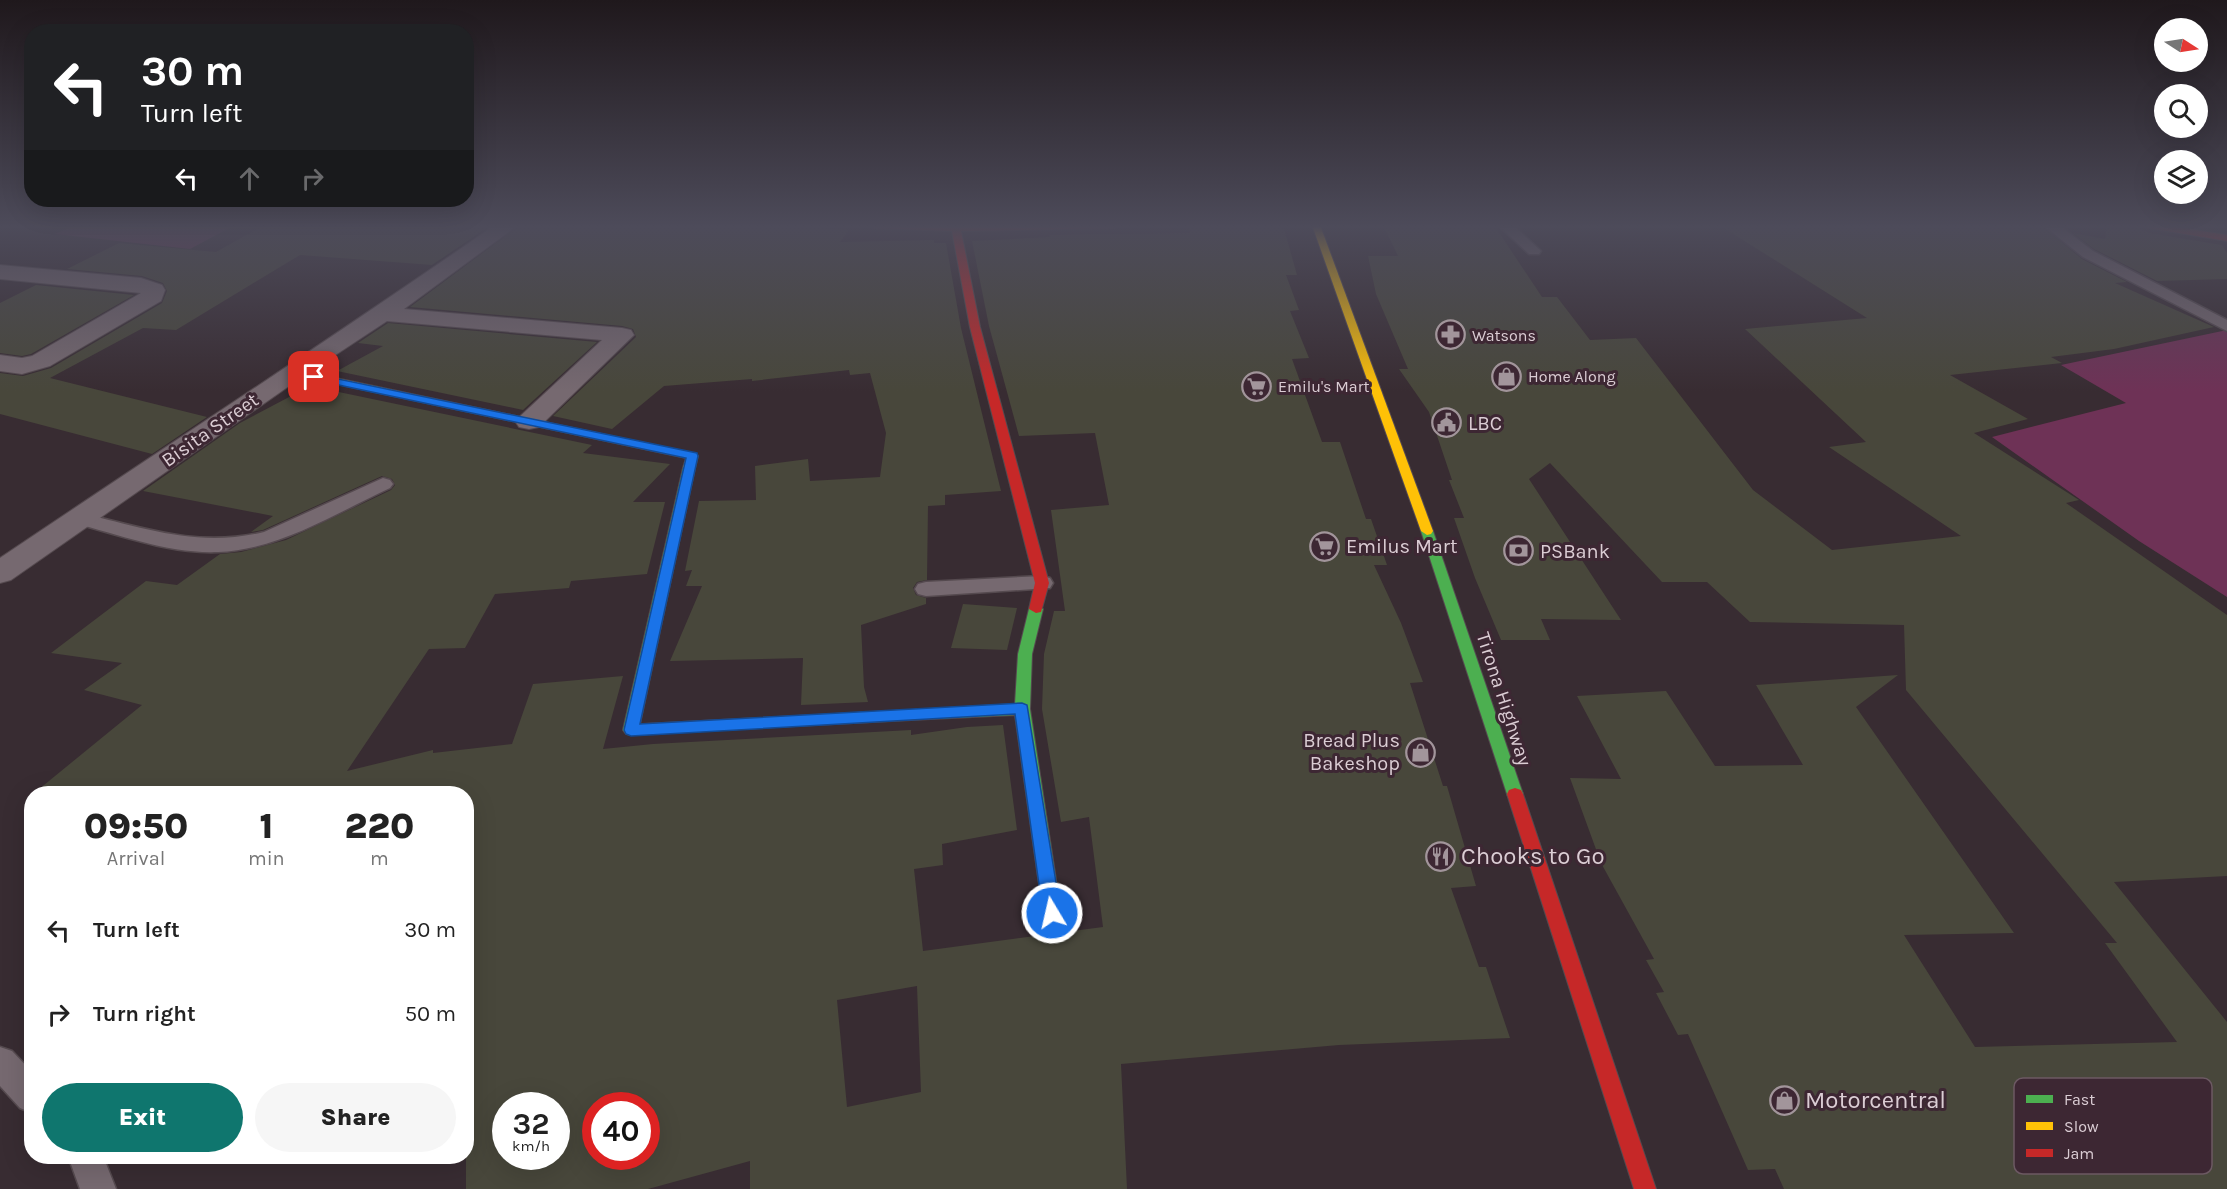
<!DOCTYPE html>
<html lang="en">
<head>
<meta charset="utf-8">
<style>
	:root { --surface:#fff; --page:#f6f6f6; --text:#222; --muted:#767676; --accent:#0f766e }
	body { margin:0; font-family:Karla,sans-serif; background:var(--page); color:var(--text); height:100vh; display:flex; flex-direction:column; font-size:22px; white-space:nowrap }
	* { box-sizing:border-box; margin:0 }
	p { font-size:20px; color:var(--muted) }
	.icon { flex:none; width:33px; height:33px; fill:none; stroke:currentColor; stroke-width:2; stroke-linecap:round; stroke-linejoin:round }
	.map { position:relative; flex:1; overflow:hidden }
	.panel { position:absolute; left:24px; top:786px; width:450px; height:378px; display:flex; flex-direction:column; background:var(--surface); border-radius:24px; box-shadow:0 6px 24px #0002 }
	.panel>* { flex:none }
	.banner { position:absolute; left:24px; top:24px; width:450px; height:183px; border-radius:24px; box-shadow:0 6px 24px #0002; background:#202124; color:#fff; overflow:hidden }
	.needle { width:39px; rotate:102deg }
	.buttons { position:absolute; left:2154px; top:18px; display:grid; gap:12px }
	.buttons a { display:grid; place-items:center; width:54px; height:54px; border-radius:50%; background:var(--surface); box-shadow:0 6px 24px #0002; font-size:30px }
	.speed { position:absolute; left:492px; top:1092px; display:flex; gap:12px; font-size:30px; font-weight:700; text-align:center }
	.speed>* { display:grid; place-content:center; width:78px; height:78px; border-radius:50%; background:var(--surface); box-shadow:0 6px 24px #0002; line-height:1 }
	.speed small { font-size:15px; font-weight:400 }
	.speed .limit { border:9px solid #d22; background:#fff; color:#111 }
	.pin { position:absolute; display:grid; place-items:center; width:51px; height:51px; color:#fff; margin:-26px; border-radius:12px; box-shadow:0 3px 9px #0006 }
	.me { position:absolute; width:66px; margin:-33px; rotate:351deg; stroke-linejoin:round; filter:drop-shadow(0 0 4px #0008) }
	.turn { display:flex; align-items:center; gap:21px; height:126px; padding:0 18px; font-size:27px }
	.turn .icon { width:78px; height:78px; stroke-width:2.5 }
	.turn b { display:block; font-size:42px; line-height:51px }
	.lanes { display:flex; align-items:center; height:57px; padding:0 18px; background:#0003; justify-content:center; gap:30px; direction:ltr }
	.lanes .off { opacity:.35 }
	.eta { display:flex; justify-content:space-evenly; align-items:center; height:102px; text-align:center }
	.eta b { font-size:36px; font-weight:800; line-height:42px }
	.action { display:flex; gap:12px; margin-top:auto; padding:12px 18px }
	.action a { flex:1; height:69px; border-radius:36px; background:var(--accent); color:#fff; font-size:24px; font-weight:800; line-height:69px; text-align:center }
	.action a+a { background:var(--page); color:var(--text) }
	ul { padding:0; list-style:none }
	li { display:flex; align-items:center; gap:18px; height:84px; padding:0 18px }
	li div { flex:1 }
	li b { display:block; font-size:22px }
	li em { font-style:normal }
	.map>svg:first-child { display:block }
</style>
</head>
<body>
<div class="map">
<svg width="2227" height="1189" viewBox="0 0 2227 1189">
	<rect width="100%" height="100%" fill="#382c32"/>
	<g fill="#6e3256">
		<polygon points="76,225 235,225 190,249 55,234"/>
		<polygon points="2227,330 2227,597 2139,541 1992,437 2126,403 2061,365"/>
	</g>
	<g fill="#48473b" fill-rule="evenodd">
		<polygon points="264,225 491,225 432,265 300,255 176,330 143,328 50,378 207,417 152,454 0,414 0,373 23,376 51,368 162,303 167,291 163,283 142,276 67,269 119,243 216,252"/>
		<polygon points="520,225 769,225 849,230 840,242 934,240 934,243 946,243 961,328 1001,491 945,495 945,505 928,506 927,580 917,582 913,588 916,595 926,598 926,604 861,625 864,687 868,702 801,705 803,658 670,661 702,586 686,586 692,570 685,571 699,501 756,500 755,466 808,459 810,481 880,477 886,433 870,373 850,375 849,370 752,381 752,379 664,386 612,429 553,416 636,337 633,329 622,326 410,307"/>
		<path d="M1188,225H1283L1297,275H1286L1299,310L1290,311L1309,358L1292,359L1322,442H1340L1366,519H1371L1387,565H1374L1401,623L1423,682L1410,683L1443,786H1447L1476,886L1451,888L1479,967H1486L1510,1038L1339,1045L1121,1064L1127,1189H750V1161L648,1189H466V794H33L142,705L84,690L122,663L51,653L146,581L177,585L220,554L241,552L286,540L391,490L395,485L392,479L382,476L263,530L251,532L273,516L143,491L240,423L310,386L592,445L583,453L670,464L633,502H665L647,574L571,581L569,588L495,594L465,648L429,649L347,771L433,750V753L512,744L533,684L623,676L603,749L653,744L911,730V735L967,727L1003,725L1017,830L942,844L943,865L914,869L923,951L1103,927L1089,817L1061,822L1042,709L1044,654L1054,611H1065L1051,510L1109,505L1095,433L1019,436L989,326L972,241L1050,237L1049,235L1190,233ZM917,986L921,1092L847,1107L837,1000ZM506,1106H556V1156H506ZM596,1106H646V1156H596Z"/>
		<polygon points="1383,225 1494,225 1542,297 1557,297 1590,340 1636,338 1753,490 1832,550 1961,536 1829,447 1866,442 1745,329 1867,318 1719,225 2041,225 2082,259 2127,282 2115,283 2214,327 2114,349 2051,357 2062,363 1950,375 2028,419 1974,433 2079,500 2066,503 2227,615 2227,876 2114,882 2227,1022 2227,1189 1784,1189 1775,1169 1748,1170 1688,1034 1678,1035 1656,993 1664,992 1646,960 1654,959 1601,863 1570,778 1621,779 1577,696 1666,691 1715,766 1803,765 1756,685 1898,675 1856,707 2014,933 1904,935 1975,1047 2177,1042 2105,943 2117,943 1906,690 1904,625 1750,622 1707,582 1662,582 1550,463 1529,479 1621,620 1541,619 1550,640 1501,640 1475,578 1454,518 1464,518 1449,480 1452,480 1429,412 1399,369 1408,369 1376,294 1368,256 1398,256"/>
		<polygon points="2107,225 2124,225 2138,227 2149,233 2222,245 2227,253 2227,279 2157,281 2094,249 2073,233 2105,239"/>
		<polygon points="36,285 134,295 31,354 22,356 0,353 0,303"/>
		<polygon points="388,323 597,342 523,410 337,371 383,346 358,343"/>
		<polygon points="963,604 1017,608 1007,650 951,648"/>
	</g>
	<g fill="none" stroke-linecap="round" stroke-linejoin="round">
		<defs>
			<g id="lane">
				<polygon points="1498,225 1513,225 1541,251 1539,254 1529,254"/>
				<polygon points="2043,225 2059,225 2093,251 2227,320 2227,331 2083,257"/>
				<path d="M383,478L390,480L393,484L390,488C336,513 279,550 218,552C170,554 120,535 74,523L71,519L74,515L81,513C144,528 198,548 264,532Z"/>
				<polygon points="1042,576 1050,578 1053,583 1050,588 926,596 918,594 915,589 918,584 926,582"/>
				<polygon points="0,1047 12,1051 32,1072 32,1113 20,1108 0,1086"/>
				<polygon points="68,1156 103,1156 116,1189 80,1189"/>
			</g>
			<g id="street">
				<path d="M495,225H518L404,309L622,328L631,330L634,335L539,427L529,429L519,427L515,421L602,340L387,321L302,377L11,580L0,583V558C165,447 332,338 495,225Z"/>
				<polygon points="0,265 141,278 162,285 165,290 161,301 50,366 22,374 0,371 0,355 22,358 32,356 141,293 0,279"/>
			</g>
			<g id="fast">
				<polygon points="689,464 695,468 640,724 647,725 650,729 647,733 631,735 626,734 623,730 683,468"/>
				<polygon points="1427,527 1433,531 1523,794 1521,798 1515,800 1509,798 1507,794 1421,531"/>
				<polygon points="1036,605 1043,609 1032,654 1030,709 1061,913 1058,918 1052,920 1046,918 1043,913 1015,715 931,719 926,718 923,714 926,710 931,709 1015,704 1018,654 1029,609"/>
			</g>
			<g id="slow">
				<polygon points="1312,225 1320,225 1433,531 1431,534 1427,535 1421,531"/>
				<polygon points="293,369 692,453 698,456 695,468 689,472 683,468 686,458 289,374 288,372"/>
			</g>
			<g id="jam">
				<polygon points="870,225 1118,225 1114,228 961,231 980,327 1049,583 1041,612 1036,613 1029,609 1035,583 970,327 952,231 874,228"/>
				<polygon points="2145,225 2163,225 2227,235 2227,241 2149,228"/>
				<polygon points="931,709 936,710 939,714 936,718 931,719 642,734 637,733 634,729 637,725 642,724"/>
				<polygon points="1515,788 1521,790 1523,794 1656,1189 1634,1189 1507,794 1509,790"/>
			</g>
		</defs>
		<use href="#lane" stroke="#554a4f" stroke-width="3"/>
		<use href="#street" stroke="#554a4f" stroke-width="2"/>
		<use href="#fast" stroke="#554a4f" stroke-width="2"/>
		<use href="#slow" stroke="#554a4f" stroke-width="2"/>
		<use href="#jam" stroke="#554a4f" stroke-width="2"/>
		<use href="#lane" fill="#766970" fill-rule="evenodd"/>
		<use href="#street" fill="#766970" fill-rule="evenodd"/>
		<use href="#fast" fill="#4caf50" fill-rule="evenodd"/>
		<use href="#slow" fill="#ffc107" fill-rule="evenodd"/>
		<use href="#jam" fill="#c62828" fill-rule="evenodd"/>
	</g>
	<linearGradient id="sky" x2="0" y2="1"><stop stop-color="#1f181c"/><stop offset="0.58" stop-color="#4d4b5a"/><stop offset="1" stop-color="#4d4b5a" stop-opacity="0"/></linearGradient>
	<rect width="2227" height="391" fill="url(#sky)"/>
	<polygon fill="#1a73e8" stroke="#114b97" stroke-width="1.5" points="314,374 697,453 698,456 640,724 1022,703 1027,705 1061,913 1058,918 1052,920 1046,918 1043,913 1015,714 631,736 626,734 624,730 686,458 310,379 309,377"/>
	<defs>
		<symbol id="pharmacy-ring" viewBox="-11 -11 22 22"><circle r="9.5" fill="#3d2733" stroke="#a2959b" stroke-width="1.5"/><path d="M-2-6h4v4h4v4h-4v4h-4v-4h-4v-4h4Z" fill="#a2959b"/></symbol>
		<symbol id="shop-ring" viewBox="-11 -11 22 22"><circle r="9.5" fill="#3d2733" stroke="#a2959b" stroke-width="1.5"/><path d="M-5-2.5h2.3a2.7 3.5 0 0 1 5.4 0H5L5.5 6h-11ZM-1.5-2.5h3a1.5 2.3 0 0 0-3 0Z" fill="#a2959b"/></symbol>
		<symbol id="supermarket-ring" viewBox="-11 -11 22 22"><circle r="9.5" fill="#3d2733" stroke="#a2959b" stroke-width="1.5"/><path d="M-6-5.5h2.5l.6 2H6L4.5 2H-2.5L-4.4-4H-6ZM-1.5 3.2a1.3 1.3 0 1 0 .1 0ZM3 3.2a1.3 1.3 0 1 0 .1 0Z" fill="#a2959b"/></symbol>
		<symbol id="civic-ring" viewBox="-11 -11 22 22"><circle r="9.5" fill="#3d2733" stroke="#a2959b" stroke-width="1.5"/><path d="M-.6-6.5H3V-4.5H.6V-3L4-1V1h2V6H-6V1h2V-1L-.6-3ZM-1.2 2.5V6h2.4V2.5Z" fill="#a2959b"/></symbol>
		<symbol id="bank-ring" viewBox="-11 -11 22 22"><circle r="9.5" fill="#3d2733" stroke="#a2959b" stroke-width="1.5"/><path d="M-6-4H6V4H-6ZM0-2.3a2.3 2.3 0 1 0 0 4.6a2.3 2.3 0 1 0 0-4.6Z" fill="#a2959b"/></symbol>
		<symbol id="restaurant-ring" viewBox="-11 -11 22 22"><circle r="9.5" fill="#3d2733" stroke="#a2959b" stroke-width="1.5"/><path d="M-5-6h1v4h1v-4h1v4h1v-4h1v5L-1.5 .5V6h-2V.5L-5-1ZM5-6V6H3V1.5H1.5Q1.5-4 5-6Z" fill="#a2959b"/></symbol>
	</defs>
	<g fill-rule="evenodd">
		<use href="#pharmacy-ring" x="1434" y="318" width="33" height="33"/>
		<use href="#shop-ring" x="1490" y="360" width="33" height="33"/>
		<use href="#supermarket-ring" x="1240" y="370" width="33" height="33"/>
		<use href="#civic-ring" x="1430" y="406" width="33" height="33"/>
		<use href="#supermarket-ring" x="1308" y="530" width="33" height="33"/>
		<use href="#bank-ring" x="1502" y="534" width="33" height="33"/>
		<use href="#shop-ring" x="1404" y="736" width="33" height="33"/>
		<use href="#restaurant-ring" x="1424" y="840" width="33" height="33"/>
		<use href="#shop-ring" x="1768" y="1084" width="33" height="33"/>
	</g>
	<g text-anchor="middle" dominant-baseline="central" stroke-width="6" stroke-linejoin="round" paint-order="stroke">
		<g font-size="16" fill="#dbcdd4" stroke="#3d2733" text-anchor="start">
			<text x="1472" y="335">Watsons</text>
			<text x="1528" y="376">Home Along</text>
			<text x="1278" y="386">Emilu's Mart</text>
		</g>
		<g font-size="20" fill="#dbcdd4" stroke="#3d2733" text-anchor="start">
			<text x="1468" y="423">LBC</text>
			<text x="1346" y="546">Emilus Mart</text>
			<text x="1540" y="551">PSBank</text>
			<text x="1400" y="740" text-anchor="end">Bread Plus<tspan x="1400" dy="23">Bakeshop</tspan></text>
		</g>
		<g font-size="20" fill="#dbcdd4" stroke="#3d2733">
			<text transform="translate(210 430) rotate(-35)">Bisita Street</text>
			<text transform="translate(1504 699) rotate(72)">Tirona Highway</text>
		</g>
		<g font-size="24" fill="#dbcdd4" stroke="#3d2733" text-anchor="start">
			<text x="1461" y="856">Chooks to Go</text>
			<text x="1805" y="1100">Motorcentral</text>
		</g>
	</g>
	<rect x="2014" y="1078" width="198" height="96" rx="9" fill="#3d2733" stroke="#6c5963" stroke-width="1.5"/>
	<rect x="2026" y="1095" width="27" height="8" fill="#4caf50"/>
	<rect x="2026" y="1122" width="27" height="8" fill="#ffc107"/>
	<rect x="2026" y="1149" width="27" height="8" fill="#c62828"/>
	<g font-size="16" fill="#dbcdd4">
		<text x="2064" y="1105">Fast</text>
		<text x="2064" y="1132">Slow</text>
		<text x="2064" y="1159">Jam</text>
	</g>
</svg>
<div class="buttons">
<a><svg class="needle" viewBox="-14 -14 28 28"><path d="M0-13l5 13h-10z" fill="#e53935"/><path d="M0 13l5-13h-10z" fill="#767676"/></svg></a>
<a><svg class="icon" aria-label="search" viewBox="0 0 24 24"><circle cx="10" cy="10" r="6"/><path d="M15 15l6 6"/></svg></a>
<a><svg class="icon" aria-label="layers" viewBox="0 0 24 24"><path d="M12 4l9 5-9 5-9-5zM3 14l9 5 9-5"/></svg></a>
</div>
<div class="speed"><div>32<small>km/h</small></div><div class="limit">40</div></div>
<div class="pin" style="left:314px;top:377px;background:#d93025"><svg class="icon" aria-label="arrive" viewBox="0 0 24 24"><path d="M6 21V4h12l-3 4 3 4H6"/></svg></div>
<svg class="me" style="left:1052px;top:913px" viewBox="-20 -20 40 40"><circle r="17" fill="#1a73e8" stroke="#fff" stroke-width="3"/><path d="M0-11L8 9 0 5-8 9z" fill="#fff"/></svg>
<div class="banner">
<div class="turn"><svg class="icon" aria-label="left" viewBox="0 0 24 24"><path d="M17 20v-9H6M10 6l-5 5 5 5"/></svg><div><b>30 m</b>Turn left</div></div>
<div class="lanes"><svg class="icon" aria-label="left" viewBox="0 0 24 24"><path d="M17 20v-9H6M10 6l-5 5 5 5"/></svg><svg class="icon off" aria-label="ahead" viewBox="0 0 24 24"><path d="M12 20V5M6 11l6-6 6 6"/></svg><svg class="icon off" aria-label="right" viewBox="0 0 24 24"><path d="M7 20v-9h11M14 6l5 5-5 5"/></svg></div>
</div>
<section class="panel">
<div class="eta">
<div><b>09:50</b><p>Arrival</p></div>
<div><b>1</b><p>min</p></div>
<div><b>220</b><p>m</p></div>
</div>
<ul>
<li><svg class="icon" aria-label="left" viewBox="0 0 24 24"><path d="M17 20v-9H6M10 6l-5 5 5 5"/></svg><div><b>Turn left</b></div><em>30 m</em></li>
<li><svg class="icon" aria-label="right" viewBox="0 0 24 24"><path d="M7 20v-9h11M14 6l5 5-5 5"/></svg><div><b>Turn right</b></div><em>50 m</em></li>
</ul>
<div class="action"><a>Exit</a><a>Share</a></div>
</section>
</div>
</body>
</html>
